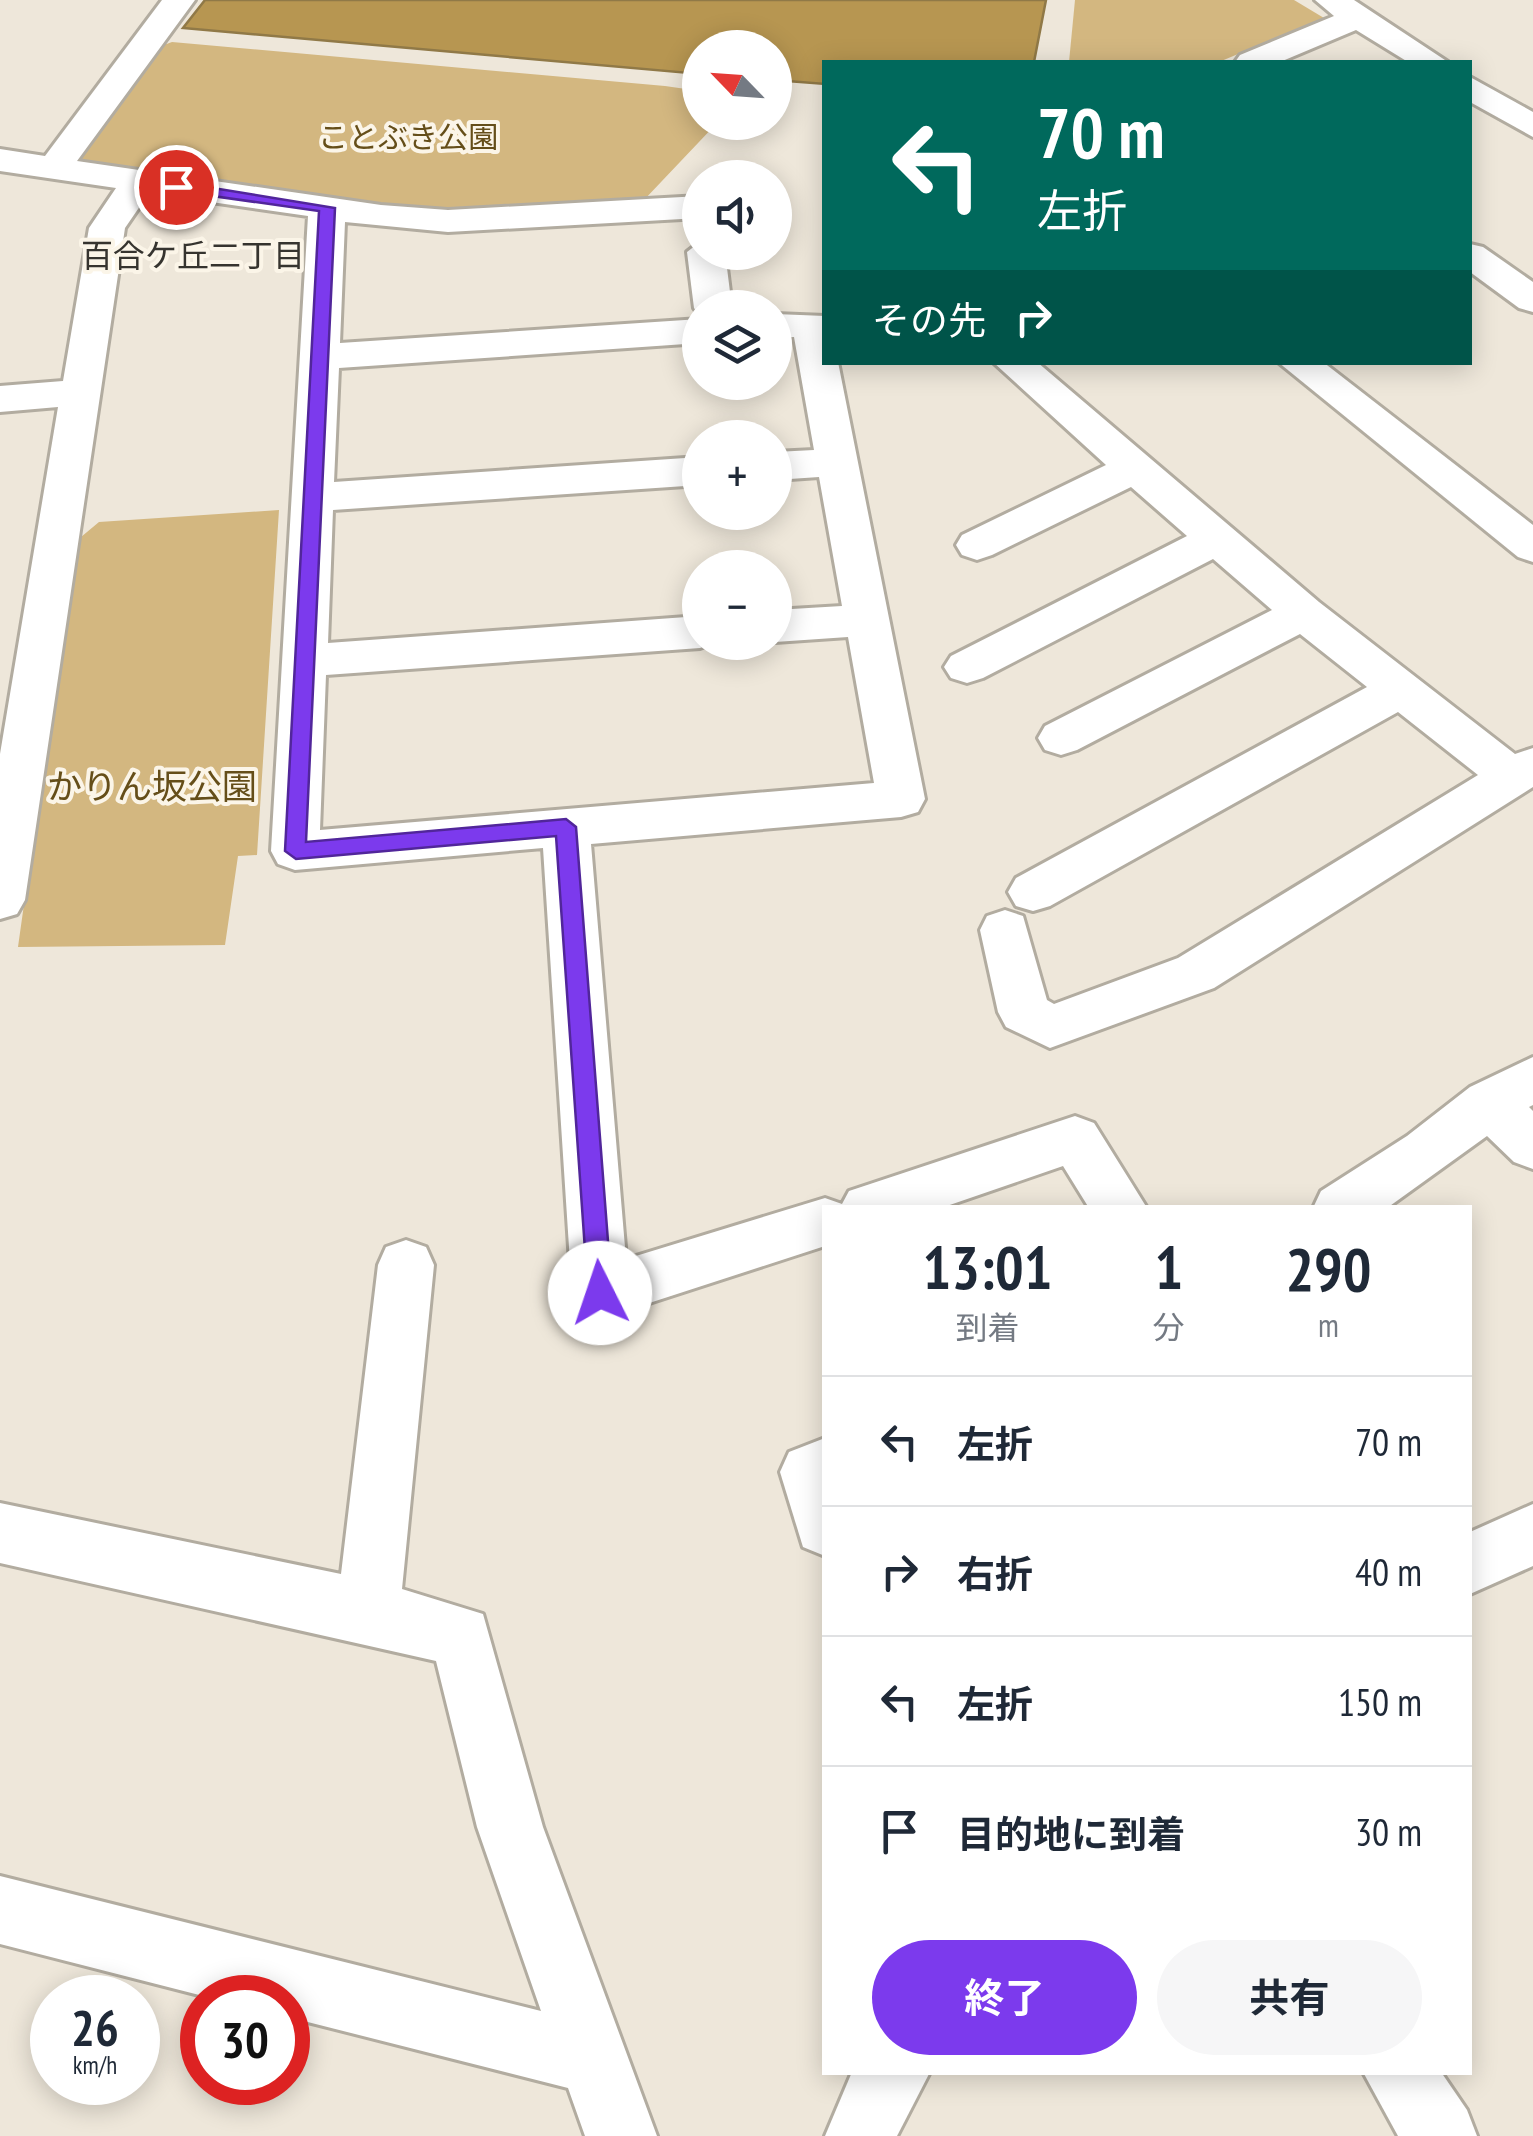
<!DOCTYPE html>
<html lang="ja">
<head>
<meta charset="utf-8">
<style>
	:root { --surface:#fff; --page:#f6f6f7; --text:#1f2937; --muted:#747a83; --line:#e0e1e3; --accent:#7c3aed }
	body { margin:0; font-family:"PT Sans Narrow","Noto Sans JP",sans-serif; background:var(--page); color:var(--text); height:100vh; display:flex; flex-direction:column; font-size:38px; white-space:nowrap }
	* { box-sizing:border-box; margin:0 }
	p { font-size:32px; color:var(--muted) }
	.icon { flex:none; width:55px; height:55px; fill:none; stroke:currentColor; stroke-width:2; stroke-linecap:round; stroke-linejoin:round }
	.map { position:relative; flex:1; overflow:hidden }
	.sheet { position:absolute; left:822px; top:1205px; width:650px; height:870px; display:flex; flex-direction:column; background:var(--surface); border-radius:0px; box-shadow:0 5px 25px #0003 }
	.sheet>* { flex:none }
	.top-card { position:absolute; left:822px; top:60px; width:650px; height:305px; border-radius:0px; box-shadow:0 5px 25px #0003; background:#00695c; color:#fff; overflow:hidden }
	.needle { width:65px; rotate:295deg }
	.tools { position:absolute; left:682px; top:30px; display:grid; gap:20px }
	.tools a { display:grid; place-items:center; width:110px; height:110px; border-radius:50%; background:var(--surface); box-shadow:0 5px 25px #0003; font-size:50px }
	.speed { position:absolute; left:30px; top:1975px; display:flex; gap:20px; font-size:50px; font-weight:700; text-align:center }
	.speed>* { display:grid; place-content:center; width:130px; height:130px; border-radius:50%; background:var(--surface); box-shadow:0 5px 25px #0003; line-height:1 }
	.speed small { font-size:25px; font-weight:400 }
	.speed .limit { border:15px solid #d22; background:#fff; color:#111 }
	.pin { position:absolute; display:grid; place-items:center; width:85px; height:85px; color:#fff; margin:-42px; border:5px solid #fff; border-radius:50%; box-shadow:0 2px 10px #0007 }
	.me { position:absolute; width:110px; margin:-55px; rotate:356deg; stroke-linejoin:round; filter:drop-shadow(0 0 8px #0008) }
	.turn { display:flex; align-items:center; gap:35px; height:210px; padding:0 50px; font-size:45px }
	.turn .icon { width:130px; height:130px; stroke-width:2.5 }
	.turn b { display:block; font-size:70px; line-height:85px }
	.then { display:flex; align-items:center; height:95px; padding:0 50px; background:#0003; gap:20px; font-size:38px }
	.eta { display:flex; justify-content:space-evenly; align-items:center; height:170px; text-align:center }
	.eta b { font-size:60px; font-weight:700; line-height:70px }
	.cta { display:flex; gap:20px; margin-top:auto; padding:20px 50px }
	.cta a { flex:1; height:115px; border-radius:60px; background:var(--accent); color:#fff; font-size:40px; font-weight:700; line-height:115px; text-align:center }
	.cta a+a { background:var(--page); color:var(--text) }
	ul { padding:0; list-style:none }
	li { display:flex; align-items:center; gap:30px; height:130px; padding:0 50px; border-top:2px solid var(--line) }
	li div { flex:1 }
	li b { display:block; font-size:38px }
	li em { font-style:normal }
	.map>svg:first-child { display:block }
</style>
</head>
<body>
<div class="map">
<svg width="1533" height="2136" viewBox="0 0 1533 2136">
	<rect width="100%" height="100%" fill="#eee7da"/>
	<g fill="#d3b780">
		<polygon points="1075,0 1294,0 1324,18 1219,62 1069,62"/>
		<polygon points="172,42 665,86 700,91 700,122 717,123 643,201 411,210 86,164 79,156 161,46"/>
		<polygon points="279,510 257,855 238,856 225,945 18,947 75,542 99,522"/>
	</g>
	<polygon fill="#b79651" stroke="#907947" stroke-width="2.5" points="205,0 1046,0 1034,62 825,62 825,84 775,80 775,48 700,48 700,74 183,28"/>
	<g fill="none" stroke-linecap="round" stroke-linejoin="round">
		<defs>
			<g id="minor">
				<polygon points="162,0 195,0 77,161 381,205 448,210 700,196 700,218 448,232 345,222 340,343 700,319 700,343 339,368 334,482 700,457 700,485 333,510 328,643 700,616 700,642 716,642 700,648 326,675 320,830 874,783 848,637 775,642 775,610 842,606 819,477 775,480 775,452 814,450 794,337 775,338 775,314 825,316 825,362 838,362 925,799 918,812 901,817 591,844 626,1259 825,1198 842,1204 849,1191 1075,1116 1094,1123 1147,1208 1089,1208 1063,1166 941,1208 825,1208 825,1246 600,1319 580,1311 572,1293 543,848 295,870 278,864 271,851 308,216 149,193 125,228 25,900 17,914 0,919 0,754 58,407 0,412 0,386 63,381 89,228 116,188 0,171 0,149 45,156"/>
				<polygon points="1315,0 1354,0 1448,62 1408,62 1356,30 1280,62 1235,62 1240,55 1334,16"/>
				<polygon points="1470,77 1533,112 1533,137 1470,102"/>
				<polygon points="700,242 700,252 725,252 732,308 700,308 700,316 694,308 687,252"/>
				<polygon points="1470,244 1483,247 1533,282 1533,312 1519,308 1470,272"/>
				<polygon points="993,362 1037,362 1319,602 1515,754 1533,748 1533,787 1214,988 1050,1048 1006,1027 998,1012 980,930 987,916 1005,910 1023,916 1047,1000 1054,1004 1178,958 1478,775 1398,712 1050,906 1033,911 1016,906 1008,892 1016,878 1367,687 1300,634 1077,750 1061,755 1045,750 1038,738 1045,726 1272,610 1213,559 983,678 967,683 951,678 944,667 951,656 1187,536 1131,487 992,555 977,560 962,555 956,545 962,535 1106,465"/>
				<polygon points="1278,362 1323,362 1533,525 1533,562 1518,557"/>
				<polygon points="1533,1057 1533,1105 1529,1107 1533,1111 1533,1169 1514,1162 1487,1136 1387,1208 1313,1208 1321,1191 1407,1136 1470,1087"/>
				<polygon points="406,1240 426,1247 434,1265 402,1589 483,1614 543,1827 657,2136 585,2136 568,2088 288,2017 288,1998 211,1998 0,1944 0,1876 541,2011 477,1827 436,1661 0,1563 0,1503 341,1574 378,1265 386,1247"/>
				<polygon points="825,1438 825,1556 803,1547 780,1472 789,1452"/>
				<polygon points="1533,1504 1533,1566 1470,1594 1470,1532"/>
				<polygon points="852,2072 930,2072 897,2136 825,2136"/>
				<polygon points="1363,2072 1441,2072 1467,2110 1477,2136 1398,2136"/>
			</g>
		</defs>
		<use href="#minor" stroke="#b2aca0" stroke-width="6"/>
		<use href="#minor" fill="#fff" fill-rule="evenodd"/>
	</g>
	<polygon fill="#7c3aed" stroke="#51269a" stroke-width="2.5" points="176,182 335,208 306,842 566,819 576,827 612,1293 609,1301 591,1301 588,1293 556,836 296,859 285,851 319,211 170,190 168,187"/>
	<g text-anchor="middle" dominant-baseline="central" stroke-width="8" stroke-linejoin="round" paint-order="stroke">
		<g font-size="30" fill="#654e19" stroke="#fbf5e8">
			<text x="408" y="136">ことぶき公園</text>
		</g>
		<g font-size="32" fill="#36342f" stroke="#fbf5e8">
			<text x="193" y="255">百合ケ丘二丁目</text>
		</g>
		<g font-size="35" fill="#654e19" stroke="#fbf5e8">
			<text x="152" y="786">かりん坂公園</text>
		</g>
	</g>
</svg>
<div class="tools">
<a><svg class="needle" viewBox="-14 -14 28 28"><path d="M0-13l5 13h-10z" fill="#e53935"/><path d="M0 13l5-13h-10z" fill="#747a83"/></svg></a>
<a><svg class="icon" aria-label="sound" viewBox="0 0 24 24"><path d="M4 9h4l5-4v14l-5-4H4zM17 9q2 3 0 6"/></svg></a>
<a><svg class="icon" aria-label="layers" viewBox="0 0 24 24"><path d="M12 4l9 5-9 5-9-5zM3 14l9 5 9-5"/></svg></a>
<a>+</a>
<a>−</a>
</div>
<div class="speed"><div>26<small>km/h</small></div><div class="limit">30</div></div>
<div class="pin" style="left:176px;top:187px;background:#d93025"><svg class="icon" aria-label="arrive" viewBox="0 0 24 24"><path d="M6 21V4h12l-3 4 3 4H6"/></svg></div>
<svg class="me" style="left:600px;top:1293px" viewBox="-20 -20 40 40"><circle r="19" fill="#fff"/><path d="M0-13L10 11 0 6-10 11z" fill="#7c3aed"/></svg>
<div class="top-card">
<div class="turn"><svg class="icon" aria-label="left" viewBox="0 0 24 24"><path d="M17 20v-9H6M10 6l-5 5 5 5"/></svg><div><b>70 m</b>左折</div></div>
<div class="then">その先<svg class="icon" aria-label="right" viewBox="0 0 24 24"><path d="M7 20v-9h11M14 6l5 5-5 5"/></svg></div>
</div>
<section class="sheet">
<div class="eta">
<div><b>13:01</b><p>到着</p></div>
<div><b>1</b><p>分</p></div>
<div><b>290</b><p>m</p></div>
</div>
<ul>
<li><svg class="icon" aria-label="left" viewBox="0 0 24 24"><path d="M17 20v-9H6M10 6l-5 5 5 5"/></svg><div><b>左折</b></div><em>70 m</em></li>
<li><svg class="icon" aria-label="right" viewBox="0 0 24 24"><path d="M7 20v-9h11M14 6l5 5-5 5"/></svg><div><b>右折</b></div><em>40 m</em></li>
<li><svg class="icon" aria-label="left" viewBox="0 0 24 24"><path d="M17 20v-9H6M10 6l-5 5 5 5"/></svg><div><b>左折</b></div><em>150 m</em></li>
<li><svg class="icon" aria-label="arrive" viewBox="0 0 24 24"><path d="M6 21V4h12l-3 4 3 4H6"/></svg><div><b>目的地に到着</b></div><em>30 m</em></li>
</ul>
<div class="cta"><a>終了</a><a>共有</a></div>
</section>
</div>
</body>
</html>
